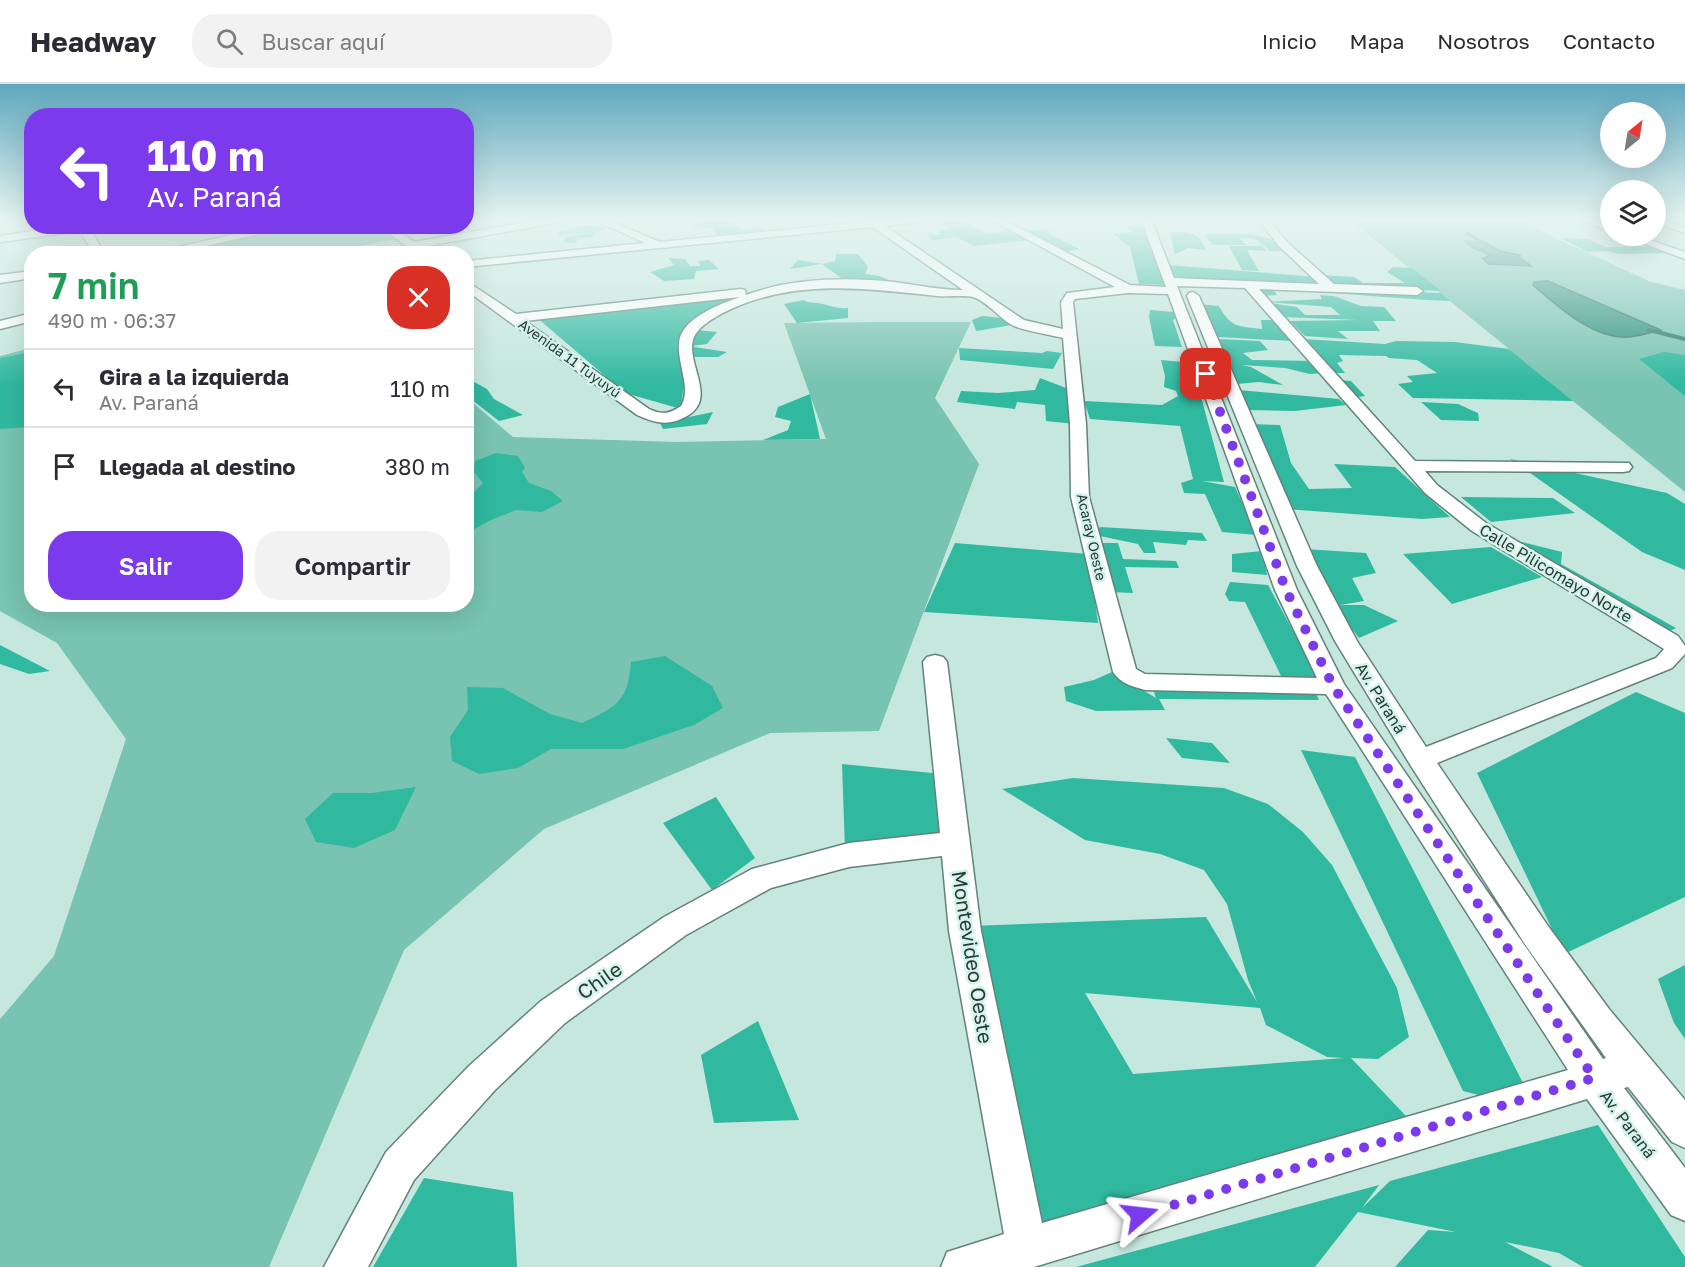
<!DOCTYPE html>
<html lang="es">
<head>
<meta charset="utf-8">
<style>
	:root { --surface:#fff; --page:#f2f2f3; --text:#2b2b33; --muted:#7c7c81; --line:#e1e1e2; --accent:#7c3aed }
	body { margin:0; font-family:"Golos Text",sans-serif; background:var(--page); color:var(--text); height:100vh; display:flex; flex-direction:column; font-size:22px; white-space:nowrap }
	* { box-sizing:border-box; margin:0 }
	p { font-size:20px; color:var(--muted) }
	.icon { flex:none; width:33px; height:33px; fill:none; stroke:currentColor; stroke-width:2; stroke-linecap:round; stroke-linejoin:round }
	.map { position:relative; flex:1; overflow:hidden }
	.sheet { position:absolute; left:24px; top:162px; width:450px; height:366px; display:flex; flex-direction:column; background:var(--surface); border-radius:24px; box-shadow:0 6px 24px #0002 }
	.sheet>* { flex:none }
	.hud { position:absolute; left:24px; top:24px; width:450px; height:126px; border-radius:24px; box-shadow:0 6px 24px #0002; background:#7c3aed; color:#fff; overflow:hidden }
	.needle { width:39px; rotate:30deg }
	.buttons { position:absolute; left:1600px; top:18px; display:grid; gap:12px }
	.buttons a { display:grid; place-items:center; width:66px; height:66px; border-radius:50%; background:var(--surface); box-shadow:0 6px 24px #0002; font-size:30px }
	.pin { position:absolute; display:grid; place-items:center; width:51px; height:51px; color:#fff; margin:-26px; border-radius:12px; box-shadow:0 3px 9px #0006 }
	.me { position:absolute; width:66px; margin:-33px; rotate:73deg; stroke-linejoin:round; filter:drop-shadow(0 0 4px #0008) }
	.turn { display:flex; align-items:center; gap:21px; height:126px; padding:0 24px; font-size:27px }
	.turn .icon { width:78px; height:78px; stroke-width:2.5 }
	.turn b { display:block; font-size:42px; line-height:51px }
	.round { display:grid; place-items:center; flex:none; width:63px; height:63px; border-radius:24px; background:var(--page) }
	.head { display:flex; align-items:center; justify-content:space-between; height:102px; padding:0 24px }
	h1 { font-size:36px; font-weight:600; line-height:45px; color:#1e9e55 }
	.button { display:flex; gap:12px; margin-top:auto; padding:12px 24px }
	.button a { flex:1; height:69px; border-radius:24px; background:var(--accent); color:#fff; font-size:24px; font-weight:600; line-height:69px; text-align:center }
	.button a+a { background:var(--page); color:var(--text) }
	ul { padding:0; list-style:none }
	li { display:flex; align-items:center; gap:18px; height:78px; padding:0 24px; border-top:2px solid var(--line) }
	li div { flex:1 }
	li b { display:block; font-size:22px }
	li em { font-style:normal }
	header { display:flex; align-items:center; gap:36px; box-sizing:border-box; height:84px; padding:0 30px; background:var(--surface); border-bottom:2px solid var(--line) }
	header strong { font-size:28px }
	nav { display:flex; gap:33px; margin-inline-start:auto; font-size:21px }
	.search { width:420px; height:54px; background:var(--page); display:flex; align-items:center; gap:15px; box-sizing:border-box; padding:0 21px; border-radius:24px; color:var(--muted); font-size:22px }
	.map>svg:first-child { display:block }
</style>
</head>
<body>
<header>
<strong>Headway</strong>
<div class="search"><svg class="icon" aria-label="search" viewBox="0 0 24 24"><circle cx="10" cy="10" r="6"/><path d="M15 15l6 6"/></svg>Buscar aquí</div>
<nav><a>Inicio</a><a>Mapa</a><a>Nosotros</a><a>Contacto</a></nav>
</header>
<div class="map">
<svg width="1685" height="1183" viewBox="0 0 1685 1183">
	<rect width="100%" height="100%" fill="#c5e7de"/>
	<g fill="#78c3b1">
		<polygon points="1349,135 1515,135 1651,198 1685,206 1685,408"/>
		<polygon points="879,238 971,238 935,314 979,380 879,647 770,649 544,745 404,866 269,1183 0,1183 0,935 54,872 126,655 57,559 0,527 0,272 31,264 32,520 466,520 467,314 513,353 677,358 826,355 784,239"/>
	</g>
	<g fill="#31b9a0" fill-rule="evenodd">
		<polygon points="701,135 729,135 740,145 761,143 766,149 718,152 711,143 691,143 705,136"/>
		<polygon points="936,135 960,135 986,150 1017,146 1031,156 974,162 956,153 933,156 928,151 940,150 939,147 949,145"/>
		<polygon points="1144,140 1164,201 1139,200 1130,163 1113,150 1132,148 1125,142"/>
		<polygon points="597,141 606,145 594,149 596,152 574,155 578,158 567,159 562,157 567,153 592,149 557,151 560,147 581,142"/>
		<polygon points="294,143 382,143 402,154 353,163 361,169 154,170"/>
		<polygon points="1045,145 1052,149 1049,150 1079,165 1063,168 1025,147"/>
		<path d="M1170,148C1188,148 1199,147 1206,166L1188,164L1175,170Z"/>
		<polygon points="1210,150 1250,150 1282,158 1287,167 1270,167 1254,154 1239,154 1246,161 1213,161 1204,151"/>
		<polygon points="1560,154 1588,155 1606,163 1649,162 1671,169 1618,170 1607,167 1588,168"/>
		<polygon points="1229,162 1262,162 1267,167 1247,166 1259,187 1242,186"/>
		<polygon points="836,170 858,170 868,183 865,190 880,192 893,198 844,196 822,180 790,185 798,176 822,180 835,177"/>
		<polygon points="668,174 685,175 690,182 701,182 698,177 709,176 719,185 696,187 694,195 664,197 650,188 674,181"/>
		<polygon points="1169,181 1317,193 1324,202 1171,196"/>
		<polygon points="1393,183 1412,184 1441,207 1335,203 1321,191 1354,193 1363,199 1405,199 1387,188"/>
		<path d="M1255,202L1441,209L1450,217C1391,215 1333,207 1274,206L1277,211L1261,212Z"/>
		<polygon points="762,207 713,227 696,246 717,248 707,260 692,262 690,258 688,262 727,268 718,273 690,273 693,264 688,263 681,325 625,309 536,233"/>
		<polygon points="1320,211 1334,212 1361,222 1384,223 1396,237 1373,237 1380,247 1338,247 1348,255 1305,252 1290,237 1358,236 1283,233 1270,219 1297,223 1305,231 1340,231 1331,223 1267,218 1322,215"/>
		<path d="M803,216C811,220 815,218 823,220C833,222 837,225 848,224V234L797,239L784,220Z"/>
		<path d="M1199,220L1219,222C1231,244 1238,242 1262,245L1261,236H1275L1293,257L1218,253Z"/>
		<polygon points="1150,226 1174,228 1175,235 1173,236 1182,263 1155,262 1149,233"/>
		<polygon points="982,232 1004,234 1018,240 976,247 972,236"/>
		<polygon points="1219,255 1260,257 1268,266 1243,269 1252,276 1314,277 1323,289 1310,290 1285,284 1242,281 1251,283 1283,301 1259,298 1237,300 1224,280"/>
		<polygon points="1304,255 1385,260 1396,257 1455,258 1509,265 1573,317 1413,314 1398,300 1413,298 1407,292 1437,289 1417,276 1389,274 1386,272 1339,271 1343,277 1337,279 1345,289 1334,289 1338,296 1351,297 1365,312 1351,314"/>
		<polygon points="959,264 1042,269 1047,267 1062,269 1053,285 960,276"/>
		<polygon points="31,268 31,343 0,345 0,274"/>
		<polygon points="1664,268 1685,271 1685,312 1639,275"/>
		<polygon points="1161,276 1192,279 1224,398 1202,397 1235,403 1257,451 1222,448 1205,410 1184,409 1181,399 1193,395 1180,342 1090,335 1084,317 1162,321 1178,312 1176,307 1164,303 1165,292"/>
		<polygon points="467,294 487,305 494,315 523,331 499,337 467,312"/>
		<polygon points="1040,294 1066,304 1075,340 1046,337 1045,321 1017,318 1015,325 957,318 961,307 998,309 1035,306"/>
		<polygon points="1238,306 1339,315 1346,321 1295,327 1247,326"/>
		<polygon points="810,310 820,355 763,356 788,346 791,337 775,333 778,323"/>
		<polygon points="1421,318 1458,320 1478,329 1479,337 1441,336"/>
		<polygon points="713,328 707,340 663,345 660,339"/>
		<polygon points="1249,340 1280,341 1291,379 1309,405 1352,404 1334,380 1395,383 1450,433 1422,435 1285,425"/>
		<polygon points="496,369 518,372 525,384 522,388 529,399 551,407 563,417 542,428 516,426 491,436 467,449 467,415 483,399 474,388 475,377"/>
		<polygon points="1510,375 1667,409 1685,420 1685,486 1642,468"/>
		<polygon points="1461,413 1553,414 1575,429 1491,438"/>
		<polygon points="1100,443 1202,449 1207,457 1188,456 1186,461 1153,458 1156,469 1144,469 1138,460 1095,451"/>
		<polygon points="1495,457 1522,458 1562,468 1561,480 1676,544 1651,556"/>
		<polygon points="955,459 1089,470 1098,539 924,528"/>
		<polygon points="1101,459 1118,459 1123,475 1176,477 1179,484 1125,483 1133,509 1110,508"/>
		<polygon points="1491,463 1542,493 1452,520 1403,470"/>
		<polygon points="1305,465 1366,469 1376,489 1352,494 1364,517 1340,521 1364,521 1398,537 1359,554 1333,521"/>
		<polygon points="1262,467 1267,491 1232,488 1232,470"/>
		<polygon points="1230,498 1268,501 1319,594 1282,594 1245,518 1229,517 1225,510"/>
		<polygon points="0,561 50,587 29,590 0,580"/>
		<path d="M665,572L712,602L723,624L694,641L623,665H551L518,684L479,690L452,677L450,653L468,626L467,603L503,604L550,630L582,639C616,623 628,618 631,578Z"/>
		<polygon points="1112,588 1156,614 1152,602 1314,605 1319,616 1159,615 1165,626 1096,627 1066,617 1064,603 1094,596"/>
		<polygon points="1636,608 1685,629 1685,813 1564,870 1477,689"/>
		<polygon points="1166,654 1212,659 1230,679 1182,674"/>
		<polygon points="1301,666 1355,673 1537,1026 1463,1007"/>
		<polygon points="842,680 942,690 949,755 845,766"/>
		<path d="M1073,694L1224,704L1268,720L1303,748L1332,781L1397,904L1409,953L1378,975L1351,974L1424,1051L1032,1158L969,842L1206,833L1257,918L1248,896L1227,820L1204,786L1160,770L1085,756L1002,705ZM1085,909L1260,924L1266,941L1327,973L1344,974L1133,990Z"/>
		<polygon points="416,703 395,746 354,764 316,758 305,735 333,709 372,709"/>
		<polygon points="716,713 755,774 712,806 663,739"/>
		<polygon points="1685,881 1685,955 1674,939 1658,895"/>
		<polygon points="758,937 799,1036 714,1039 701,971"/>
		<polygon points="1598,1041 1685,1173 1685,1183 1583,1183 1559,1169 1505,1158 1553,1183 1395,1183 1428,1146 1456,1148 1358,1128 1315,1183 1076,1183 1379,1101 1362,1124 1390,1097"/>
		<polygon points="424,1094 513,1108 517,1183 373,1183"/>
	</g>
	<g fill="#319380" stroke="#30786a" stroke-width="1.5">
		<polygon points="1465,157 1485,158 1500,167 1520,171 1518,172 1531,182 1488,180 1483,174 1491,171 1473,164"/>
		<path d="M1548,197L1661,246C1650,249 1636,253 1625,253C1592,254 1556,221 1533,201L1534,198Z"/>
	</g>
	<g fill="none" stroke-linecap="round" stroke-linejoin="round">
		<polyline stroke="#30786a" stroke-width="3" points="1467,149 1487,162"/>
		<polyline stroke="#30786a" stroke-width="4" points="1649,246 1685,255"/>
		<defs>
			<g id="minor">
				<polygon points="544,135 565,135 560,138 422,163 430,170 417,170 379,142 392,142 414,158"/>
				<path d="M592,135H605L660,158L893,135H927L922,138L885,142L1024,236L1063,245L1061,218L1067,209L1115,203L990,135H1002L1130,201L1166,203L1141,135H1151L1174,194L1319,200L1279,162L1258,135H1268L1287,158L1334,200L1417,203L1423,207L1417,211L1259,205L1415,377L1629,379L1632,383L1629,387L1623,388L1425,387L1437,401L1486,439L1678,552L1685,562V570L1672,584L1437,679L1548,842L1609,925L1685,1016V1064L1672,1058L1628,1003L1624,1004L1685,1084V1137L1671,1131L1587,1015L1034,1183H941L947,1168L1004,1150L949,847L942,772L849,783L771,804L686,851L565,939L495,1006L414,1096L368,1183H324L386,1068L469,982L541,917L664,833L752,785L849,759L940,749L923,578L927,573L935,571L943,573L947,578L981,847L1042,1139L1568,986L1326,610L1145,606C1132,602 1121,600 1113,588L1071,413L1070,340L1063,254C1048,250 1029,248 1014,242C1001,236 987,217 973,213C965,211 947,213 937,212C870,205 807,196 743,220C728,226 701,238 694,253C683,279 723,318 681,335C666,342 652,338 637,331L466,206V197L516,230L741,205L745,206L746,211C792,194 846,193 894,198C917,201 940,206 963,206L873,143L466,183V177L645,159ZM1177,202L1245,204L1425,409L1472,447L1664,565L1656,574L1426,663L1357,557L1317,482L1199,212L1193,208L1189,209L1187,212L1297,482L1335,557L1411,682L1526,862L1606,974L1603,975L1344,600L1297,506ZM1128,209L1168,210L1275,506L1317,594L1145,590L1136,585L1089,413L1086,340L1073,218L1075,215ZM740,213C720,220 682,234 679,258C678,269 681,280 683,291C685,301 687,312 681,322C669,330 662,331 649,325L525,237Z"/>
				<polygon points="1579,135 1593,135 1611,141 1611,148"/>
				<polygon points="1656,135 1685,143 1685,149 1656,139"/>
				<polygon points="66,142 97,142 90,145 105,170 94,170 80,147 0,158 0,152"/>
				<polygon points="272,142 295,142 170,170 146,170"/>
				<polygon points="1624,152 1638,152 1685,168 1685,175"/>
				<polygon points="32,187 32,194 0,199 0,191"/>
				<polygon points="32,229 32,237 0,245 0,237"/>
			</g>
		</defs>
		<use href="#minor" stroke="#63837a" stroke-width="3"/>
		<use href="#minor" fill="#fff" fill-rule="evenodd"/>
	</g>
	<linearGradient id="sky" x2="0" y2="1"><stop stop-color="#5fa7be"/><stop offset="0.45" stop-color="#e5f4f0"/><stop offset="1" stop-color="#e5f4f0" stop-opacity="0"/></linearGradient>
	<rect width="1685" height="300" fill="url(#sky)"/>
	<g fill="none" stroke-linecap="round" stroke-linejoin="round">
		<polyline stroke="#7c3aed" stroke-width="10" stroke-dasharray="0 18" points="1140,1131 1594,994 1333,602 1286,506 1206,290"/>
	</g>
	<g text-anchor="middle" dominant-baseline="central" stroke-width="5" stroke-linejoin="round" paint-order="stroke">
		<g font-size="14" fill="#2c3936" stroke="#d2f4eb">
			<text transform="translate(570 274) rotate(36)">Avenida 11 Tuyuyú</text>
			<text transform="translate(1092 453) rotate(77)">Acaray Oeste</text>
		</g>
		<g font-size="16" fill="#2c3936" stroke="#d2f4eb">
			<text transform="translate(1556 489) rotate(31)">Calle Pilicomayo Norte</text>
			<text transform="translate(1381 614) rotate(58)">Av. Paraná</text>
			<text transform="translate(1628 1040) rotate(53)">Av. Paraná</text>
		</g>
		<g font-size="20" fill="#2c3936" stroke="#d2f4eb">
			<text transform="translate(973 873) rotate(81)">Montevideo Oeste</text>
			<text transform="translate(599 896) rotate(-35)">Chile</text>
		</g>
	</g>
</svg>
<div class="buttons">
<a><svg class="needle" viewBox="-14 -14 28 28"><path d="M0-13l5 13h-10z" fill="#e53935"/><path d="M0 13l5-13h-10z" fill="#7c7c81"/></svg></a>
<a><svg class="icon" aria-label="layers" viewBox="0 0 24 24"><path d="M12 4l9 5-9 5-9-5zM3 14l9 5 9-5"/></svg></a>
</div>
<div class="pin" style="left:1206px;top:290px;background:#d93025"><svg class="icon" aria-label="arrive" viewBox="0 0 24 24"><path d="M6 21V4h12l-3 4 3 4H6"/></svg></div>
<svg class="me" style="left:1140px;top:1131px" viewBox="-20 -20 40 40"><path d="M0-17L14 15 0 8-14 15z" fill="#7c3aed" stroke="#fff" stroke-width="4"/></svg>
<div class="hud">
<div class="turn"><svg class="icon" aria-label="left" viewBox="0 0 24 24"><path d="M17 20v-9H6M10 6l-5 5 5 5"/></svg><div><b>110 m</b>Av. Paraná</div></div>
</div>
<section class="sheet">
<div class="head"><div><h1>7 min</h1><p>490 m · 06:37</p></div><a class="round" style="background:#d93025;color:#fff"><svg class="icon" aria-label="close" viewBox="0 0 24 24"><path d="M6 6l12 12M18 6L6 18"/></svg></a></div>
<ul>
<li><svg class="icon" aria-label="left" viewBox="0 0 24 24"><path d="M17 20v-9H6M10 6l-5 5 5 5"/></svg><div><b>Gira a la izquierda</b><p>Av. Paraná</p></div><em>110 m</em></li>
<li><svg class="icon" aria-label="arrive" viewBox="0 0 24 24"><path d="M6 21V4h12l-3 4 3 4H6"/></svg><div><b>Llegada al destino</b></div><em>380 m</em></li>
</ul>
<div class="button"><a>Salir</a><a>Compartir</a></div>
</section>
</div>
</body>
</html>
